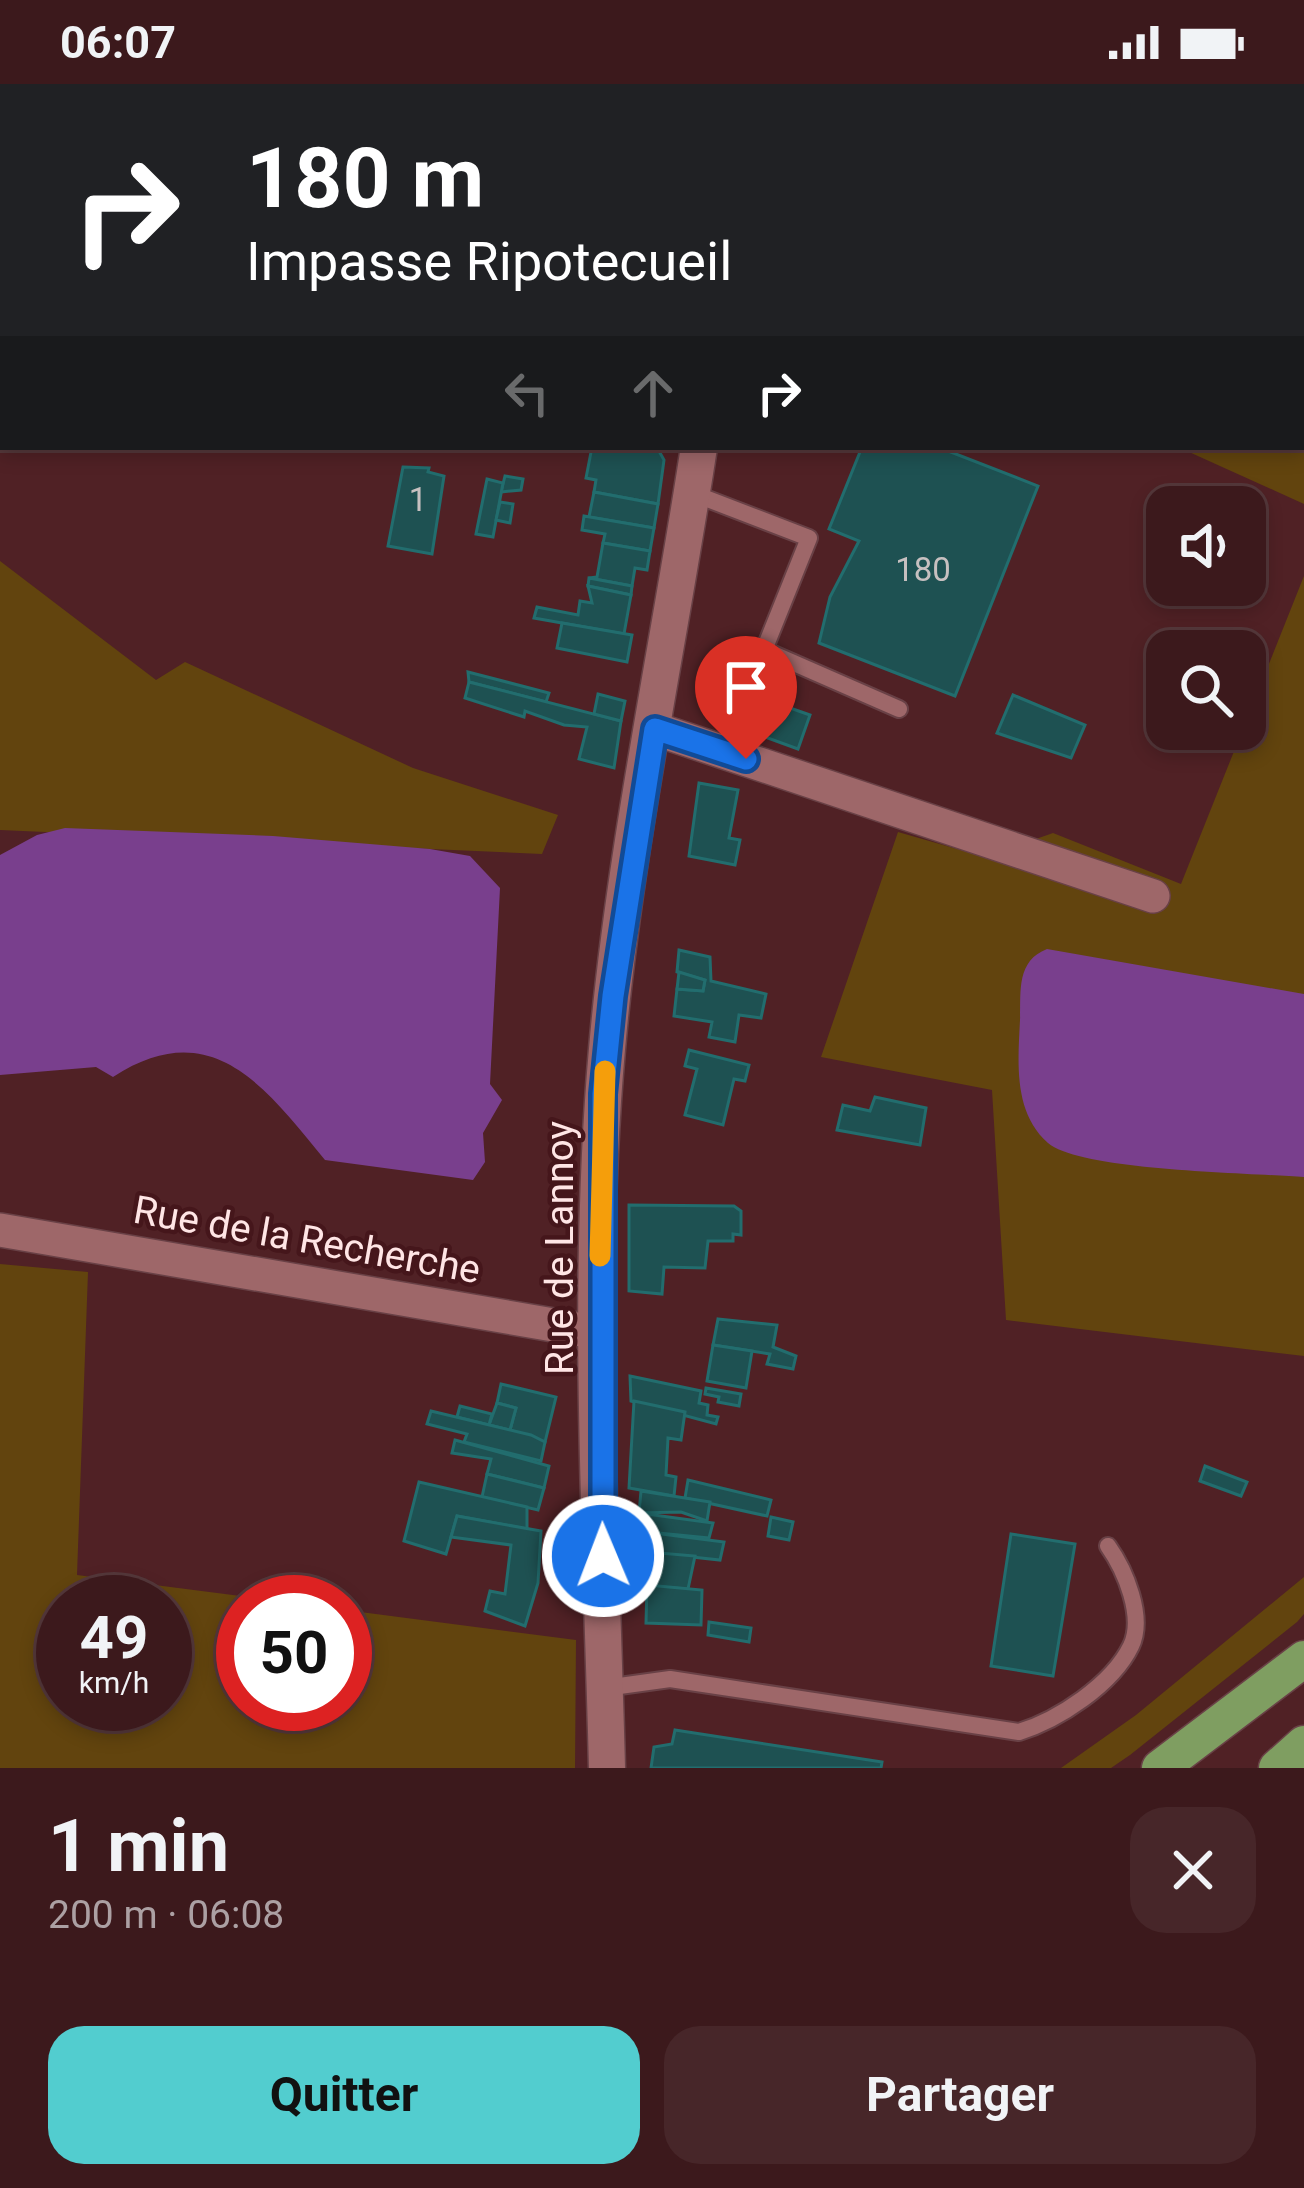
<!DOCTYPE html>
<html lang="fr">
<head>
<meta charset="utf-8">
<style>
	:root { --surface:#3c191c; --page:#472629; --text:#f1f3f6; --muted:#aca0a3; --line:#55383b; --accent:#52cdcf }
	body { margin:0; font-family:Roboto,sans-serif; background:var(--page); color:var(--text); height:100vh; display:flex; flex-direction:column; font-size:45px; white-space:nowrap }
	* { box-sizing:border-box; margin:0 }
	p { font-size:39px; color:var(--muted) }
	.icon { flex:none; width:66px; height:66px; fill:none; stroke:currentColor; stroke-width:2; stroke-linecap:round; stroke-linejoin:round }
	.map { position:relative; height:1684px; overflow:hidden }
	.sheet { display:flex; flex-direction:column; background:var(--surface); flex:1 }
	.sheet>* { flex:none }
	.guide { position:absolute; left:0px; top:0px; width:1305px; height:366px; box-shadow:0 6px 18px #0003,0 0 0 3px var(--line); background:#202124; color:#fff; overflow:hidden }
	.tools { position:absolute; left:1146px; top:402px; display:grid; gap:24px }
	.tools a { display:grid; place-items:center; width:120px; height:120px; border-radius:24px; background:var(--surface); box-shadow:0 6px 18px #0003,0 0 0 3px var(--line); font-size:60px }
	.speed { position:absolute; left:36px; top:1491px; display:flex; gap:24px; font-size:60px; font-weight:700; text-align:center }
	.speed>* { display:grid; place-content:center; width:156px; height:156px; border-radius:50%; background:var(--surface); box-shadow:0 6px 18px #0003,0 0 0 3px var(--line); line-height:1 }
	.speed small { font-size:30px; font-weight:400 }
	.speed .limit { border:18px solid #d22; background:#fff; color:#111 }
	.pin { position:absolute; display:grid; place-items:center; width:102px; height:102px; color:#fff; margin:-123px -51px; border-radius:50% 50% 50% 0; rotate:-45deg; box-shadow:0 0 12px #0007 }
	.pin .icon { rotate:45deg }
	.me { position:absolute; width:132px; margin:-66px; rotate:359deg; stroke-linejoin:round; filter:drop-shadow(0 0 9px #0008) }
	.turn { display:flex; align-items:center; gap:42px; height:252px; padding:0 48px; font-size:54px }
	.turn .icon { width:156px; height:156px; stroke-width:2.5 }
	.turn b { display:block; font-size:84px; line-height:102px }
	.lanes { display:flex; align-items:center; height:114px; padding:0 48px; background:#0003; justify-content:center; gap:60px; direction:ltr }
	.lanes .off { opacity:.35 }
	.round { display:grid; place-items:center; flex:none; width:126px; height:126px; border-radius:36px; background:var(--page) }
	.headline { display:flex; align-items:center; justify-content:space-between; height:204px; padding:0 48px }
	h1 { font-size:72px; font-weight:700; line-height:90px }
	.button { display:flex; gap:24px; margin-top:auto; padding:24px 48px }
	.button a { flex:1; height:138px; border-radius:36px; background:var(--accent); color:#111; font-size:48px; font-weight:700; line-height:138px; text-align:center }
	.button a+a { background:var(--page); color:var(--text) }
	.status { display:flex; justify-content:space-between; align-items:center; height:84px; padding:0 60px; background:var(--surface); direction:ltr }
	.status svg { height:33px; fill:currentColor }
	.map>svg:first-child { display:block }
</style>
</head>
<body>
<div class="status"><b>06:07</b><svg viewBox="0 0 49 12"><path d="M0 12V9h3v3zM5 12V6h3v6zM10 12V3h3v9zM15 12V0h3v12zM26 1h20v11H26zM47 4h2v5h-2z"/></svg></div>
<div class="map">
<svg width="1304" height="1684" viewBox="0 0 1304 1684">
	<rect width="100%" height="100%" fill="#502125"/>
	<g fill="#62440e" fill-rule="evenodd">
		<polygon points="0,0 900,0 3,3 3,84"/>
		<polygon points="1302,227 1304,230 1304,420 1178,363 1302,363"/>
		<polygon points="0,477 156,596 185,578 413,684 558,731 542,770 0,746"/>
		<polygon points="1304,492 1304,1272 1006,1236 992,1006 821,973 898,748 985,773 1053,749 1181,800"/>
		<path d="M0,1180L88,1188L77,1491L286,1518H243V1620H345V1526L576,1556L575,1684H0ZM63,1518H165V1620H63Z"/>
		<polygon points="1304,1493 1304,1530 1297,1538 1130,1671 1111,1684 1061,1684 1136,1631"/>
	</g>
	<g fill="#793f8d">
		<path d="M65,744L273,752L430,765L470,772L500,804L490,1000L502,1016L483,1049L485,1078L473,1096L325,1076C265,1003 212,929 113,993L96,983L0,991V771L37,751Z"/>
		<path d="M1047,865L1304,910V1093C1253,1089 1081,1087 1048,1059C1013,1028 1018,978 1020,936C1021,908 1016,877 1047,865Z"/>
	</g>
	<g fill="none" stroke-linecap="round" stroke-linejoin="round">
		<g stroke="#793f8d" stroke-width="9">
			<polyline points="990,0 991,3"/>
			<polyline points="1302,260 1304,262"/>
		</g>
	</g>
	<g fill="#1e5152" stroke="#226d6e" stroke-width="3">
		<polygon points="592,363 659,367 664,376 658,420 594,408 596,396 586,394"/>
		<polygon points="862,363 938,363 1038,402 955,612 819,559 830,513 859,457 829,445"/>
		<polygon points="403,383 429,384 428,388 444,392 432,470 388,462"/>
		<polygon points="505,392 523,395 521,406 501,408"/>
		<polygon points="487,395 503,399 493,453 476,450"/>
		<polygon points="594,408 658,420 654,444 589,433"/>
		<polygon points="500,418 513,420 510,439 496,436"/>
		<polygon points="584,432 654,444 650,467 603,459 605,450 582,446"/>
		<polygon points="603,459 650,467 647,486 635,484 632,502 589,494 597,493"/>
		<polygon points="589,494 632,502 631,511 588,502"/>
		<polygon points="588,502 631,511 624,550 534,534 537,523 578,531 580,517 592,519"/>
		<polygon points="562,539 632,551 627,578 557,564"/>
		<polygon points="735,586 765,597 759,613 810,631 798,665 716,635"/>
		<polygon points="468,588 549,609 546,618 469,598"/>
		<polygon points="469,598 621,637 614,684 579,675 587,643 564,641 525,627 524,633 465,614"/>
		<polygon points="598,610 625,617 621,637 594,630"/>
		<polygon points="1013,611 1085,641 1071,674 997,649"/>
		<polygon points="699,699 738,706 729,754 740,756 735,781 689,772"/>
		<polygon points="679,866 710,873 711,897 766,910 761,934 739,931 735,958 709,953 712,938 674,932 677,905 703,907 705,896 677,888"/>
		<polygon points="679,888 705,896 703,907 677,905"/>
		<polygon points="689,966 749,981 745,997 734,995 723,1041 685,1031 697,985 685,982"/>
		<polygon points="875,1013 926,1024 920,1061 837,1046 843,1021 870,1027"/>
		<polygon points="629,1121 734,1122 741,1127 741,1151 733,1150 733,1157 708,1157 705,1184 664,1183 662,1210 629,1207"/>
		<polygon points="718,1235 777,1241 773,1263 796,1272 793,1285 767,1280 770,1270 713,1261"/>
		<polygon points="713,1261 752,1267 746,1304 707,1297"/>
		<polygon points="630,1292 701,1307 699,1319 708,1321 707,1331 718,1333 716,1340 631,1317"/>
		<polygon points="501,1300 556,1313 545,1358 510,1346 516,1324 497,1319"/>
		<polygon points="706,1304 741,1310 739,1322 718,1318 719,1313 705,1310"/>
		<polygon points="634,1317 685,1328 681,1356 668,1354 666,1391 676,1393 674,1412 629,1404"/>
		<polygon points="497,1319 516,1324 510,1346 489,1341"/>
		<polygon points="460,1322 492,1330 489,1341 457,1333"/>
		<polygon points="431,1327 531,1351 545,1358 541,1377 464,1358 467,1350 427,1340"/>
		<polygon points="455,1356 549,1382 544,1404 487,1390 491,1375 452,1369"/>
		<polygon points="1205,1382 1247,1398 1241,1412 1200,1397"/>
		<polygon points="487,1390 544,1404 538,1426 482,1413"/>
		<polygon points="688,1396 771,1416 767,1432 685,1414"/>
		<polygon points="419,1398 527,1423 527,1445 457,1432 446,1470 404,1457"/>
		<polygon points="641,1407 710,1418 707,1437 681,1428 639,1429"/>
		<polygon points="639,1429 713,1439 709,1454 638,1447"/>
		<polygon points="457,1432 541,1447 538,1499 525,1542 485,1527 490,1507 505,1510 511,1461 451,1453"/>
		<polygon points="771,1433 793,1438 789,1456 768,1452"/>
		<polygon points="638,1447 724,1458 720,1476 636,1467"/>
		<polygon points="1011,1450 1075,1460 1053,1592 991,1582"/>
		<polygon points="636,1467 695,1472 688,1505 634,1501"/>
		<polygon points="647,1501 702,1506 701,1541 646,1539"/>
		<polygon points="709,1538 751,1544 749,1558 708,1551"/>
		<polygon points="675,1646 882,1678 881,1684 651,1684 654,1663 672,1660"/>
	</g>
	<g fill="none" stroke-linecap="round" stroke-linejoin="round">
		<defs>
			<g id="service">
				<polyline points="845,0 845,3"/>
				<polyline points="1115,0 1120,3"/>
				<polyline points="1163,3 1164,0"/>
				<polyline points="1302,133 1304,135"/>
				<polyline points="692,409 809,454 764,566 899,625"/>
				<path d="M605,1604L670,1595L1019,1648C1058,1636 1112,1601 1131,1562C1145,1533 1125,1486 1108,1462"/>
			</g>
			<g id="minor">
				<polyline points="655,645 1153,812"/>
				<polyline points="0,1146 600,1249"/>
			</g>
			<polyline id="tertiary" points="0,118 3,120"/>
			<g id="secondary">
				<polyline points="936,3 939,0"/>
				<path d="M607,1684C601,1446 586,1203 607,965C624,768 669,560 699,363"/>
			</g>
			<g id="trunk">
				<polyline points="1160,1684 1304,1575"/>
				<polyline points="1277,1684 1304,1660"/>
			</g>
		</defs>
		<use href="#service" stroke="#694146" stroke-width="20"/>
		<use href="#minor" stroke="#694146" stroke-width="36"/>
		<use href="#tertiary" stroke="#694146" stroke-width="39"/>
		<use href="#secondary" stroke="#694146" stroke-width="39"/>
		<use href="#trunk" stroke="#694146" stroke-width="39"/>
		<use href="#service" stroke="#9e6769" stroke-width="16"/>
		<use href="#minor" stroke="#9e6769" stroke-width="33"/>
		<use href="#tertiary" stroke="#9e6769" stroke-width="36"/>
		<use href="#secondary" stroke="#9e6769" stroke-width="36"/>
		<use href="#trunk" stroke="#7f9e61" stroke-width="36"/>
	</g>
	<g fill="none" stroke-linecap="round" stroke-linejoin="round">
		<defs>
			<polyline id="route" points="603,1472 603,1010 613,912 655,645 746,675"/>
		</defs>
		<use href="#route" stroke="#114b97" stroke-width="30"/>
		<use href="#route" stroke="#1a73e8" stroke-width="21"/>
		<polyline stroke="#f59e0b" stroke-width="21" points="600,1172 605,987"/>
	</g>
	<g text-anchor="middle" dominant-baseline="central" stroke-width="9" stroke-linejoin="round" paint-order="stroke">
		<g font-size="33" fill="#c7c0c0">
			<text x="418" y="415">1</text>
			<text x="923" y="485">180</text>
		</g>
		<g font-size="39" fill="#ffe5e5" stroke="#45161b">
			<text transform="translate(307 1156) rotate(10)">Rue de la Recherche</text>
			<text transform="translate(560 1164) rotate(-90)">Rue de Lannoy</text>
		</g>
	</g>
</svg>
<div class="tools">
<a><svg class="icon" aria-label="sound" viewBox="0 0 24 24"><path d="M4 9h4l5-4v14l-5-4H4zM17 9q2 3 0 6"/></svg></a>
<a><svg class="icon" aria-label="search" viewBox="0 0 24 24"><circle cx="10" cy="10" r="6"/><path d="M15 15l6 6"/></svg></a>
</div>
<div class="speed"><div>49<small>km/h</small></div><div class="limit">50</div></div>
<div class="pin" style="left:746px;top:675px;background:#d93025"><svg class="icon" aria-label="arrive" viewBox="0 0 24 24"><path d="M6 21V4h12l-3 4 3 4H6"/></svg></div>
<svg class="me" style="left:603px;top:1472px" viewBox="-20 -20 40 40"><circle r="17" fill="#1a73e8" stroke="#fff" stroke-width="3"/><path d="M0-11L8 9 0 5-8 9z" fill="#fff"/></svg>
<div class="guide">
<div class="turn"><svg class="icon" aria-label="right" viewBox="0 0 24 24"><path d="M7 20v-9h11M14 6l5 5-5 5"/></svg><div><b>180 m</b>Impasse Ripotecueil</div></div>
<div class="lanes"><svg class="icon off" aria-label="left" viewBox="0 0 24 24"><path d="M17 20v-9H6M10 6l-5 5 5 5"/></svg><svg class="icon off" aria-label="ahead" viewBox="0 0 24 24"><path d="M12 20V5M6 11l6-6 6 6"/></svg><svg class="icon" aria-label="right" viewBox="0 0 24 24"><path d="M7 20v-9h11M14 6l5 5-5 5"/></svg></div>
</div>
</div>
<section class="sheet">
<div class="headline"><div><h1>1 min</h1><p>200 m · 06:08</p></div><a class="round"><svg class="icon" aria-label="close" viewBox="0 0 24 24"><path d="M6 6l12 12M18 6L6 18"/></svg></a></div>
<div class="button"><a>Quitter</a><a>Partager</a></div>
</section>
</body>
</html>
